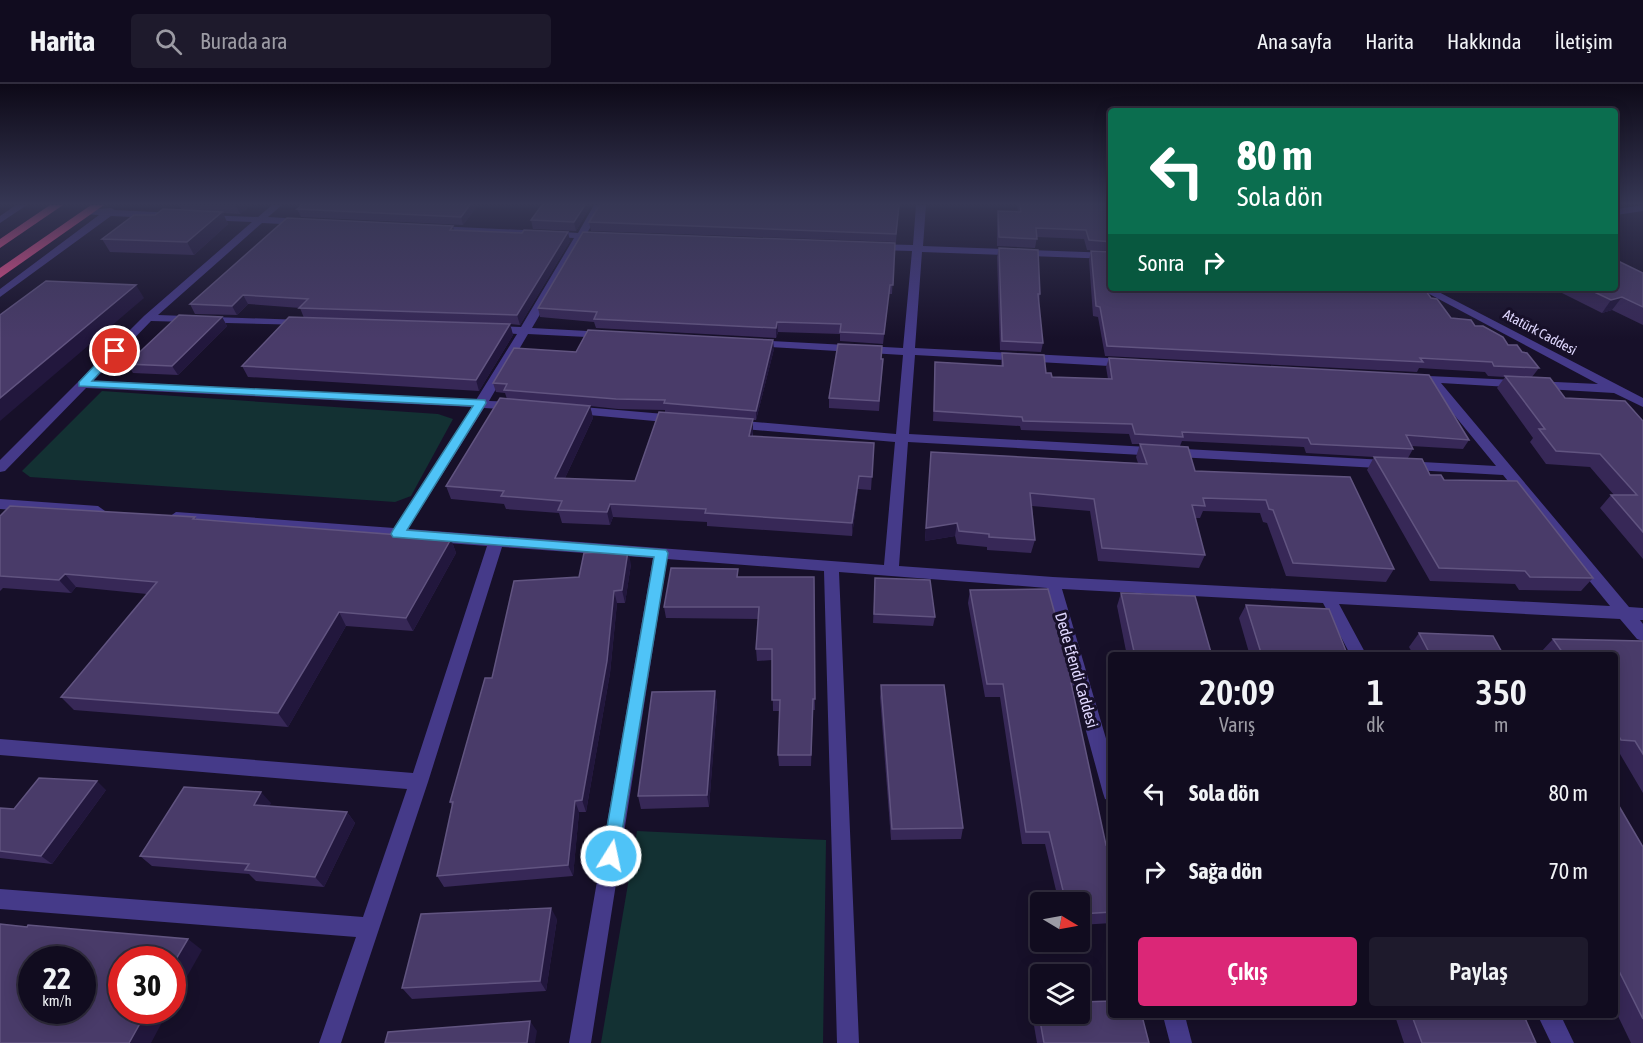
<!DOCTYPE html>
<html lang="tr">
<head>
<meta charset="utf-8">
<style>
	:root { --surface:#110c1f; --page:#1e1a2c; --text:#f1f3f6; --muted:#9c9ba4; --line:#302c3d; --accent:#db2777 }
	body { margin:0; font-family:"Asap Condensed",sans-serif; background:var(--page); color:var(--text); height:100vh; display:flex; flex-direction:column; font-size:22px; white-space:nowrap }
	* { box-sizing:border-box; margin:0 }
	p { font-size:20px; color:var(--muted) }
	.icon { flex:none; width:33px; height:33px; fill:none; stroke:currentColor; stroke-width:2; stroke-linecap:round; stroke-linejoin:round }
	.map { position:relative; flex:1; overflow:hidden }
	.side { position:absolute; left:1108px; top:568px; width:510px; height:366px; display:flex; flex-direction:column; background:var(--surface); border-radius:6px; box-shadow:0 3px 15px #0003,0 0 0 2px var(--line) }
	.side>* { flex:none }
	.banner { position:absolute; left:1108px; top:24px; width:510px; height:183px; border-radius:6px; box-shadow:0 3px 15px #0003,0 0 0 2px var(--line); background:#0b6e4f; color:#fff; overflow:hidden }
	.needle { width:39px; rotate:100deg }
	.tools { position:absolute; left:1030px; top:808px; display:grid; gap:12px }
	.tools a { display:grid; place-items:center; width:60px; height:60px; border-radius:6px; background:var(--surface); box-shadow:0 3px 15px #0003,0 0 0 2px var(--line); font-size:30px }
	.speed { position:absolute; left:18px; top:862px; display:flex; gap:12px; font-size:30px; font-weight:700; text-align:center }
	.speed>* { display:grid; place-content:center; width:78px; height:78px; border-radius:50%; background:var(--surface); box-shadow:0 3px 15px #0003,0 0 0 2px var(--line); line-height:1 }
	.speed small { font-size:15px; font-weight:400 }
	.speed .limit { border:9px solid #d22; background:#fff; color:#111 }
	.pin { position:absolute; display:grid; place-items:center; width:51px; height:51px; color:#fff; margin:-26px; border:3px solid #fff; border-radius:50%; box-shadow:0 2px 6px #0007 }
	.me { position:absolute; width:66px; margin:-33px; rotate:10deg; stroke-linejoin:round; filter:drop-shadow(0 0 4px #0008) }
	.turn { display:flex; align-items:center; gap:21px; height:126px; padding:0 30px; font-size:27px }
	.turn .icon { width:78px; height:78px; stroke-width:2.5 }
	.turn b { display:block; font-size:42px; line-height:51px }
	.then { display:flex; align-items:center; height:57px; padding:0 30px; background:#0003; gap:12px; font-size:22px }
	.eta { display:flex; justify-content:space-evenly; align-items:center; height:102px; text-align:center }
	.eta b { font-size:36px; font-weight:600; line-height:42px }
	.button { display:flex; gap:12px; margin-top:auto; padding:12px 30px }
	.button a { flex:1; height:69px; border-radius:6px; background:var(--accent); color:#fff; font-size:24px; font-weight:600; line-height:69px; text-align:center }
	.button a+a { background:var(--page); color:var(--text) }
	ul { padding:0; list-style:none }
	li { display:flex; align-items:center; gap:18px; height:78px; padding:0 30px }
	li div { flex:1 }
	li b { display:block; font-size:22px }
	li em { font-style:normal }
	header { display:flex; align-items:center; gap:36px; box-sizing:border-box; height:84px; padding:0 30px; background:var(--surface); border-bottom:2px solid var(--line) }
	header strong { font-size:28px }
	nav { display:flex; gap:33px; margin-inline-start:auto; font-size:21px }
	.search { width:420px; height:54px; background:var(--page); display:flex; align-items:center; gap:15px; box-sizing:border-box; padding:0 21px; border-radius:6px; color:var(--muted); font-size:22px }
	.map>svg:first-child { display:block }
</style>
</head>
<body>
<header>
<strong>Harita</strong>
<div class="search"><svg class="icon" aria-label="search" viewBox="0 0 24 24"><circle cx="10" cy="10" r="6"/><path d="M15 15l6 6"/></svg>Burada ara</div>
<nav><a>Ana sayfa</a><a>Harita</a><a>Hakkında</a><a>İletişim</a></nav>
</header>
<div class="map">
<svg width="1643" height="959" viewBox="0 0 1643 959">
	<rect width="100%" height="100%" fill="#171029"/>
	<g fill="#133133">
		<polygon points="102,307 438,330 453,335 411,412 395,418 30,393 22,387"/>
		<polygon points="637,747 826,756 823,959 601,959"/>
	</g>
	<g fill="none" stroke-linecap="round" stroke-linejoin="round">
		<g fill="#453a89" fill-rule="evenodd">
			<polygon points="16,121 27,121 0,139 0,132"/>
			<path d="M272,121H282L268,133L301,135L306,138L301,141L262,139L158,231L303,236L307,237V241L151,237L93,297L476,316L517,250L492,248L486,245L492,242L521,243L574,154L550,153L545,150L550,147L578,149L594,121H604L587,149L601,150L606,153L601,156L584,155L532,244L606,248L612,251L606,254L528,250L489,317L517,318L523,322L517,326L484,324L408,445L884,481L895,358L732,344L726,340L732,336L896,350L903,271L752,262L746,259L752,256L903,264L912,167L876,166L871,163L876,160L913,161L916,121H926L923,162L1112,169V175L922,168L915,264L1127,275L1133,279L1127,283L915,271L909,350L1496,382L1428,299L1407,297V291L1598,300L1418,204H1431L1643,314V323L1614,309L1441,299L1629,523L1643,524V536H1640L1643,540V557L1637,555L1620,535L1339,520L1367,572H1351L1323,519L1062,505L1112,675V717L1105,715L1103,709L1047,504L839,488L859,959H837L824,487L667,475L591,959H569L653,474L502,463L428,698L341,959H319L356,853L0,825V805L363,833L407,705L0,671V655L413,689L487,462L176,438L169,433L176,428L394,444L472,323L86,304L5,387L0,388V376L144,232L252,138L205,136L202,135V131L258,133ZM908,358L1503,391L1610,522L1053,493L899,482Z"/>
			<polygon points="1643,121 1643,127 1616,131 1616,125"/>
			<polygon points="111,124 115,126 175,129 180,132 175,135 111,132 0,213 0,205 99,131 85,130 85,126"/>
			<polygon points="436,142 523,146 528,149 523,152 433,147 431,145"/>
			<polygon points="571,322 676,331 682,335 676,339 567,329 565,326 567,323"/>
			<polygon points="0,415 98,422 105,427 98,432 0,425"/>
			<polygon points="1163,932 1185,932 1192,959 1170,959"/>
			<polygon points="1538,932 1561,932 1574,959 1551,959"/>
		</g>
		<g fill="#ff5393" fill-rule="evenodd">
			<polygon points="50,121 63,121 0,164 0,155"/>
			<polygon points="91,121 104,121 0,194 0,184"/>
		</g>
	</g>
	<g fill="#372857" fill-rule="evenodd">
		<polygon points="179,121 251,121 240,130 223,129 228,140 194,171 110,168 102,155 155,131 182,126"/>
		<polygon points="298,121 478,121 463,141 301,133 297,125 299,123"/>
		<polygon points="542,121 591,121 576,147 533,145 531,136"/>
		<polygon points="899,121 896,158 591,147 589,138"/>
		<polygon points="1017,121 1112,121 1112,167 1087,166 1084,155 1037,153 1035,164 997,162 997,137 998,127 1018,128"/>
		<polygon points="453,142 454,146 570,157 520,241 510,240 513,251 479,307 248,293 242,282 304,234 300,224 248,220 237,231 195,230 190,220"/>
		<polygon points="895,159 892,210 889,210 883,260 840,257 840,250 778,248 776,254 596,244 594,238 540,233 538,224"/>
		<polygon points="999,164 1040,210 1039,219 1043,259 1041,268 1000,266 997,173"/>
		<polygon points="1091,167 1112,204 1417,206 1431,214 1451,234 1475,242 1522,268 1539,284 1532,293 1565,314 1643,337 1643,475 1600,424 1611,411 1614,411 1590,383 1546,380 1530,358 1533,354 1497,304 1505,293 1488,292 1485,288 1419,284 1417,288 1105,272 1098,233 1093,232 1089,176"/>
		<polygon points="1643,189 1643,241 1612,226 1602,229 1552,204 1616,204"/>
		<polygon points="222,233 227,242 178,291 133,289 127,280"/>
		<path d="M774,265L756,336H753V352L874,359L871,406L858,405L852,452L707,442V438L613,433L610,441L562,439L559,429L506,425L504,420L451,415L446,402L507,315L505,309L496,308L493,299L576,268ZM590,322L618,325L665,326V328L635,397L565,394L593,334Z"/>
		<polygon points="1002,269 1046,289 1052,293 1108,295 1106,283 1109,274 1469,356 1463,365 1411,362 1413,365 1408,374 1430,391 1444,396 1593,494 1581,507 1519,506 1515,500 1430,497 1367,386 1374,373 1306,369 1304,363 1182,357 1180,362 1195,387 1350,393 1394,485 1386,498 1286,492 1267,439 1263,438 1260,429 1203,427 1200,434 1195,434 1205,471 1199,484 1098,477 1090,427 1032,422 1035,456 1031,469 987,466 987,463 957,460 955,452 925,457 931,368 1138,379 1136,373 1140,360 1132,360 1129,350 1021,346 1020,342 933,337 935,278 1001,282"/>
		<polygon points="881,275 883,275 879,327 829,324 829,314"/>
		<polygon points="0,432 195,433 197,436 451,455 456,469 413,547 346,542 288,643 74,626 61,613 147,510 76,503 71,509 3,504 0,507"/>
		<polygon points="631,480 625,519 617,519 610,589 586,728 579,728 573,792 444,803 437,792 452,722 450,718 579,493"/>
		<polygon points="739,493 814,493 815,626 813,626 811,682 779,682 778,671 780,627 773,627 772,576 757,577 756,565 758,535 666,534 664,523"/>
		<polygon points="875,494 935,533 933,542 873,539"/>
		<polygon points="970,506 1074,599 1072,603 1106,761 1112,766 1112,839 1080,841 1080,819 1059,819 1045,760 1022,760 1000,613 985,613 968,519"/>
		<polygon points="1121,509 1212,572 1127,572 1117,522"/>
		<polygon points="1246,521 1348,572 1250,572 1239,534"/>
		<polygon points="1419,549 1504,572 1414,572 1409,563"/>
		<polygon points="1553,555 1643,557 1643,709 1620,670 1616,669 1616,572 1544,572 1541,568"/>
		<polygon points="881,601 963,744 961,755 891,756 880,613"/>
		<polygon points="715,607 717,620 709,723 641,725 638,712"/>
		<polygon points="106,706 52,780 0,774 0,724 14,725"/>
		<polygon points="1616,717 1643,763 1643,959 1631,959 1616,928"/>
		<polygon points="271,719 269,722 347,728 355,739 324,803 256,797 249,790 152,782 140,772"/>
		<polygon points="557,835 546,907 412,915 402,904"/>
		<polygon points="1037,920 1149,959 1037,959 1032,930"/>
		<polygon points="1395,932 1524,932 1536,959 1404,959"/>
	</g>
	<g fill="#22173d">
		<polygon points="236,121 251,121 240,130 236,122"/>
		<polygon points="470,121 478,121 463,141 461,133"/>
		<polygon points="585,121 591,121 576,147 574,138"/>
		<polygon points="222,128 228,140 194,171 187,158"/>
		<polygon points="568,148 570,157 520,241 517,231"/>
		<polygon points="136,201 144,214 0,337 0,314"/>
		<polygon points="243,211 248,220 237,231 232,222"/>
		<polygon points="1622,213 1612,226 1602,229 1611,216"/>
		<polygon points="222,233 227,242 178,291 172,282"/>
		<polygon points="777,238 778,248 776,254 776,244"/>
		<polygon points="510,240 513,251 479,307 476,296"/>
		<polygon points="773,256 774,265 756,336 756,327"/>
		<polygon points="590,322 593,334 559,407 555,394"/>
		<polygon points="753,335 753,348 749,365 749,352"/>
		<polygon points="859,392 858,405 852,452 852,439"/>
		<polygon points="610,420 613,433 610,441 607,428"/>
		<polygon points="957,439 955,452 925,457 926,444"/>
		<polygon points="451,455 456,469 413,547 406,534"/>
		<polygon points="628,467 631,480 625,519 622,506"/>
		<polygon points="65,490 76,503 71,509 59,496"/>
		<polygon points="614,507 617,519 610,589 586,728 582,716"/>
		<polygon points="339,528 346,542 288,643 278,629"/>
		<polygon points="715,607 717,620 709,723 707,711"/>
		<polygon points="97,697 106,706 52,780 41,772"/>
		<polygon points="261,708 271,719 264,732 254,721"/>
		<polygon points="575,717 579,728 573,792 568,781"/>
		<polygon points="347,728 355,739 324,803 315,793"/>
		<polygon points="551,824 557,835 546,907 540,897"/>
		<polygon points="188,855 202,866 172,919 172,882"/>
		<polygon points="147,927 168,927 151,959 129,959"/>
		<polygon points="530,937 537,947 535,959 527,959"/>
	</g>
	<g fill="#493b69" stroke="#615480" stroke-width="1.5" fill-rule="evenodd">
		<polygon points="300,121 470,121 461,133 297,125 302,121"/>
		<polygon points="542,121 585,121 574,138 531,136"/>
		<polygon points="600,121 899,121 896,150 589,138"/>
		<polygon points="1020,121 1112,121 1112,158 1089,156 1086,146 1036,144 1037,155 999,153 998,127 1021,128"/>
		<polygon points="163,125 222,128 187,158 102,155 134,131 155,131"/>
		<polygon points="287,134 453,142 450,146 522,149 524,146 568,148 517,231 299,224 308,215 243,211 232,222 190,220"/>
		<polygon points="583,148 895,159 893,201 890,201 884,250 840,248 841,240 777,238 776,244 594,235 597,228 538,224"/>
		<polygon points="999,164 1038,166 1040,210 1038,210 1043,259 1002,257"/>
		<polygon points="1091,167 1112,168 1112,204 1415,204 1417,206 1426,207 1431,214 1437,215 1451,234 1471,236 1475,242 1483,242 1503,253 1508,261 1517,261 1522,268 1527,269 1539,284 1494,282 1492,278 1420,274 1423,278 1107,262 1100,223 1096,222"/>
		<polygon points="1616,176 1643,189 1643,223 1622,213 1611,216 1586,204 1616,204"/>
		<polygon points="46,197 136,201 0,314 0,231"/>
		<polygon points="179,231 222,233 172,282 127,280"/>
		<polygon points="289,233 510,240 476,296 242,282"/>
		<polygon points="588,246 773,256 756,327 664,319 665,316 616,315 504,306 507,300 493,299 514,264 576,268"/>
		<polygon points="838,260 882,262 881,275 883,275 879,317 829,314"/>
		<polygon points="1002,269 1044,271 1046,289 1051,289 1052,293 1112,295 1109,274 1429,291 1469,356 1406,351 1413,365 1311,360 1308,354 1182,348 1183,353 1135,350 1132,340 1023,337 1022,333 934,327 935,278 1003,282"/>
		<polygon points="1505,292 1550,294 1565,314 1625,317 1643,337 1643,448 1611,411 1637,411 1600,370 1556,367 1539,345 1545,345"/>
		<polygon points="500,314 590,322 555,394 635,397 659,328 753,335 749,352 874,359 872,393 859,392 852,439 705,429 706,425 610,420 607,428 558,426 562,417 501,412 504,407 446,402"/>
		<polygon points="1140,360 1188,363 1195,387 1350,393 1394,485 1293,479 1273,426 1269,425 1266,416 1203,414 1205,422 1192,421 1205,471 1102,464 1094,415 1030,409 1035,456 989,453 989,450 959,447 957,439 926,444 931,368 1147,380"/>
		<polygon points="1374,373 1422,375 1430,391 1441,391 1444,396 1517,397 1593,494 1530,493 1525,487 1439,484"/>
		<polygon points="10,422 195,433 193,435 451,455 406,534 339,528 278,629 61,613 157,498 65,490 59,496 0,492 0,432"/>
		<polygon points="628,467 622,506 614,507 607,577 582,716 575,717 568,781 437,792 453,718 450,718 485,594 492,594 514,497 579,493 584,469"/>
		<polygon points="671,484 738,485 737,493 814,493 815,615 813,615 811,671 778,671 780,616 772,616 772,565 756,565 759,523 664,523"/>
		<polygon points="875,494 930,496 935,533 874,530"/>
		<polygon points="1048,505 1074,599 1071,599 1106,761 1110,760 1112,766 1112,828 1080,830 1080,819 1066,819 1049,748 1026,748 1003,600 987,600 970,506"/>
		<polygon points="1121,509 1195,512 1212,572 1135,572"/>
		<polygon points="1246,521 1329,525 1348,572 1262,572"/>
		<polygon points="1419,549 1493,552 1504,572 1431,572"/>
		<polygon points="1553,555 1643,557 1643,670 1635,657 1621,656 1616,648 1616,572 1565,572"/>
		<polygon points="881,601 944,601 963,744 892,745"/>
		<polygon points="715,607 707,711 638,712 652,608"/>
		<polygon points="39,694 97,697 41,772 0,767 0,724 14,725"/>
		<polygon points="184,703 261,708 254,721 347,728 315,793 245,786 249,780 140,772"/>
		<polygon points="1616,717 1643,763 1643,935 1616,881"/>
		<polygon points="551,824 540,897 402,904 421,830"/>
		<path d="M0,840L27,843L28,841L188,855L172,882V876H122V927H147L129,959H0ZM32,876H82V927H32Z"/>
		<polygon points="1112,917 1112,932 1142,932 1149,959 1044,959 1037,920 1041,919 1041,930 1080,930 1080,918"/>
		<polygon points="1412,932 1524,932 1536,959 1422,959"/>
		<polygon points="530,937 527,959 385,959 388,948"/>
	</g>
	<linearGradient id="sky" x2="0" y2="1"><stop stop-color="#0d0917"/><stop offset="0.47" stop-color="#363754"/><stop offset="1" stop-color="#363754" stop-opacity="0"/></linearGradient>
	<rect width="1643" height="255" fill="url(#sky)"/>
	<polygon fill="#4fc3f7" stroke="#337fa1" stroke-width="1.5" points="111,264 119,264 120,267 92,297 485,316 486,319 407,446 666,466 668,469 617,778 611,781 605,778 602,772 654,473 393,453 391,450 393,446 473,322 79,302 79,298"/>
	<g text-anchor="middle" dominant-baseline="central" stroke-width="6" stroke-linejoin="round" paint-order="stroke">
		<g font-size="14" fill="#e0d8ff" stroke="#171029">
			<text transform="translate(1540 248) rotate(28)">Atatürk Caddesi</text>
		</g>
		<g font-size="16" fill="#e0d8ff" stroke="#171029">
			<text transform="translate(1077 586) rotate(74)">Dede Efendi Caddesi</text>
		</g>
	</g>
</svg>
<div class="tools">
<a><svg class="needle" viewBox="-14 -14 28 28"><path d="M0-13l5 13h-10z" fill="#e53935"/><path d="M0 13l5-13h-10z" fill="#9c9ba4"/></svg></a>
<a><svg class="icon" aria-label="layers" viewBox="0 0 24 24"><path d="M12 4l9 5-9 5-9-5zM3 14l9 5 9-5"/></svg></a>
</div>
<div class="speed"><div>22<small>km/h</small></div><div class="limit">30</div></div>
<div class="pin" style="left:115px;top:267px;background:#d93025"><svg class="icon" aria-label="arrive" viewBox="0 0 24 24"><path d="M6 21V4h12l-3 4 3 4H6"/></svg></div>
<svg class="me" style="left:611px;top:772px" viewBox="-20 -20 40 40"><circle r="17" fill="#4fc3f7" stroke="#fff" stroke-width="3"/><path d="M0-11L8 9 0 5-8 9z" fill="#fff"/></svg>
<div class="banner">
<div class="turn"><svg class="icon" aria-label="left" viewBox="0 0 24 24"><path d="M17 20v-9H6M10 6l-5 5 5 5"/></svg><div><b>80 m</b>Sola dön</div></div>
<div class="then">Sonra<svg class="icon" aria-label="right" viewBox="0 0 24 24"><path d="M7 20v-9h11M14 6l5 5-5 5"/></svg></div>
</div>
<section class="side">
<div class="eta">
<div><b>20:09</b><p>Varış</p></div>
<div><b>1</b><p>dk</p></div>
<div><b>350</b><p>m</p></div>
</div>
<ul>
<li><svg class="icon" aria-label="left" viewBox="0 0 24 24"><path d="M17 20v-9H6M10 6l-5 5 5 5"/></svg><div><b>Sola dön</b></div><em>80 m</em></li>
<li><svg class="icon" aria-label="right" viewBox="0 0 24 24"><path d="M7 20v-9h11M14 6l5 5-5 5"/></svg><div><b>Sağa dön</b></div><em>70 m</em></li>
</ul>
<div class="button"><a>Çıkış</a><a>Paylaş</a></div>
</section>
</div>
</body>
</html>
